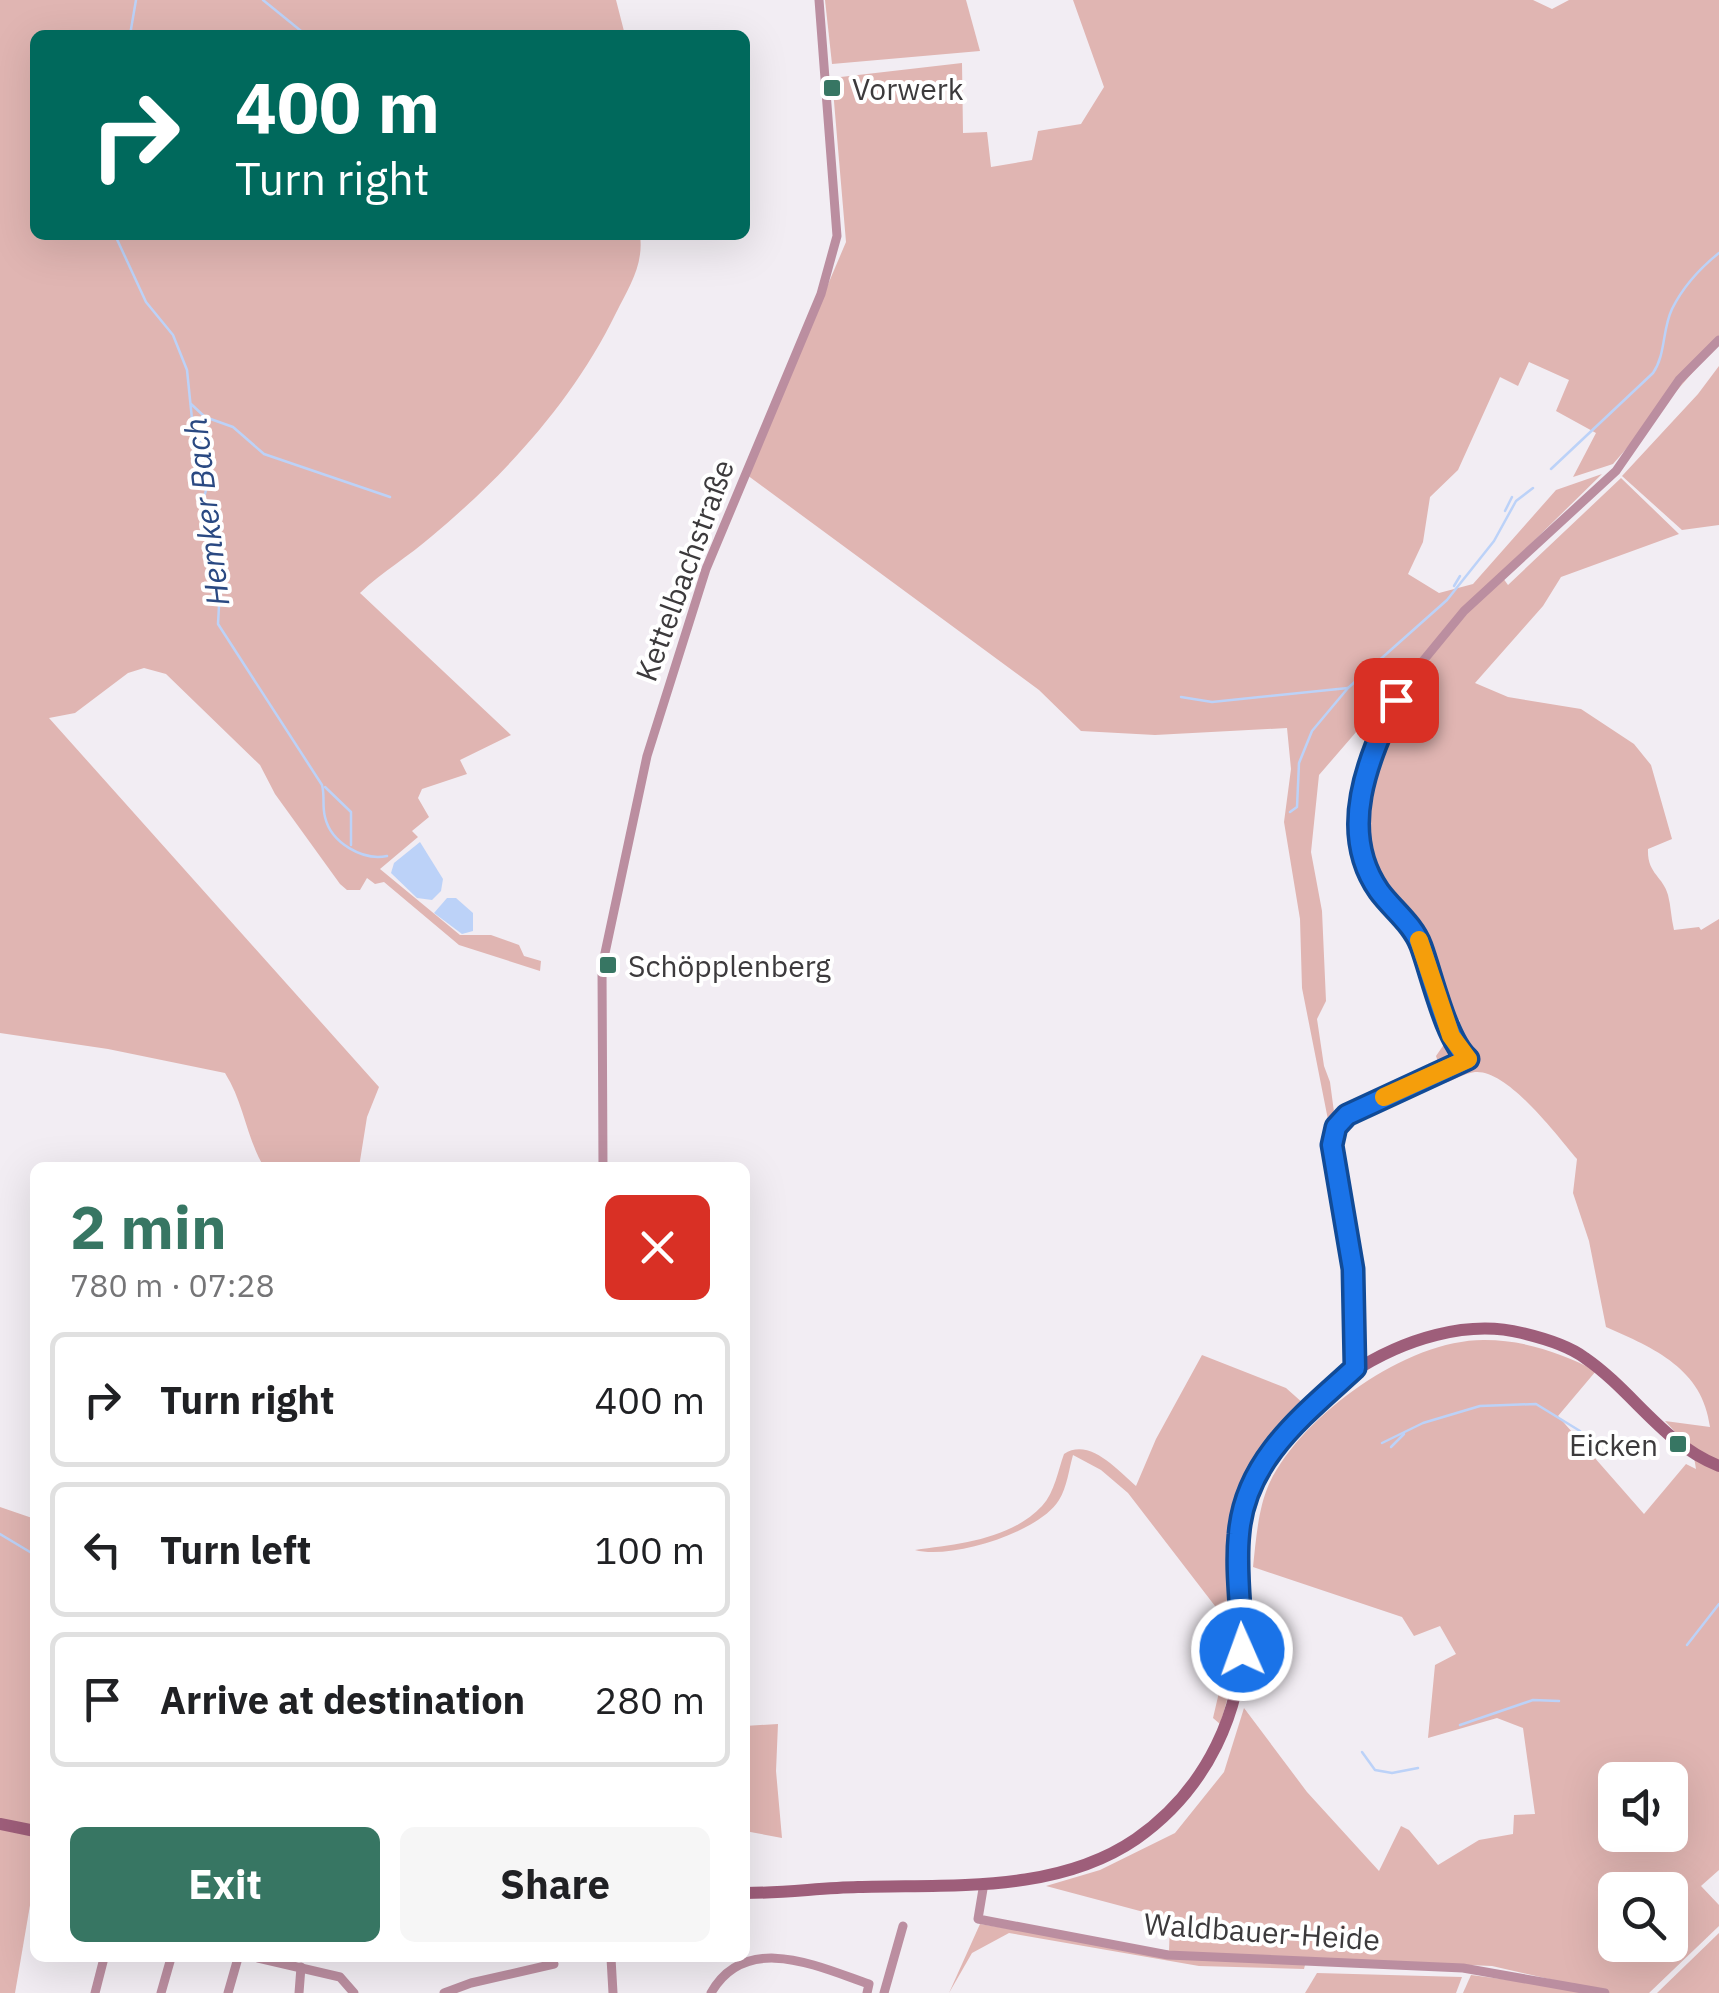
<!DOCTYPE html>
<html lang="en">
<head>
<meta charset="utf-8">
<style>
	:root { --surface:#fff; --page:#f6f6f6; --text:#202124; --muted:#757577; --line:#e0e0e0; --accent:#377663 }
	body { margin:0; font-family:"IBM Plex Sans",sans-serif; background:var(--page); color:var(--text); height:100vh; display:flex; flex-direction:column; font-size:38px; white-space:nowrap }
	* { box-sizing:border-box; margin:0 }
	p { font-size:32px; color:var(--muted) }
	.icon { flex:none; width:55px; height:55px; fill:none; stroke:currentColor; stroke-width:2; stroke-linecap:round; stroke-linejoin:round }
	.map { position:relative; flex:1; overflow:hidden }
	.panel { position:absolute; left:30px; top:1162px; width:720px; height:800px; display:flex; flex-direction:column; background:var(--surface); border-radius:15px; box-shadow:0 10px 40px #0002 }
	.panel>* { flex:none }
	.banner { position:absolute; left:30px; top:30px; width:720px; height:210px; border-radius:15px; box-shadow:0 10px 40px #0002; background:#00695c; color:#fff; overflow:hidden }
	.buttons { position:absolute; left:1598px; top:1762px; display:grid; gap:20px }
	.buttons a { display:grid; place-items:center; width:90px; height:90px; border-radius:15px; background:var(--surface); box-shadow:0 10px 40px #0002; font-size:50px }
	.pin { position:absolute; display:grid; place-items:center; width:85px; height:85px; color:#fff; margin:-42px; border-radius:20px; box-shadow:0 5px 15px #0006 }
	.me { position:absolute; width:110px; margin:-55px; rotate:358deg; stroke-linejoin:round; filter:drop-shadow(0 0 8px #0008) }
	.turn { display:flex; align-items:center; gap:35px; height:210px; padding:0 40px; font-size:45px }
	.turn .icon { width:130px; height:130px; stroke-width:2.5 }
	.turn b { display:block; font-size:70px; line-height:85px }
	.round { display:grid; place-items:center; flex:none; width:105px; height:105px; border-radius:15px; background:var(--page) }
	.overview { display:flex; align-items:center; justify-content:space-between; height:170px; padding:0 40px }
	h1 { font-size:60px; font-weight:700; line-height:75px; color:var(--accent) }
	.cta { display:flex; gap:20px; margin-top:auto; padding:20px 40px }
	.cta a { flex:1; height:115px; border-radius:15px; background:var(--accent); color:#fff; font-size:40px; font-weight:700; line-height:115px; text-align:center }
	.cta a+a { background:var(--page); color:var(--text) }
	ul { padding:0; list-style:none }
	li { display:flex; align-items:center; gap:30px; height:135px; margin:0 20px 15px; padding:0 20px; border:5px solid var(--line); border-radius:15px }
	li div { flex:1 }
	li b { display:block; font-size:38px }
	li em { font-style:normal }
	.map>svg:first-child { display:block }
</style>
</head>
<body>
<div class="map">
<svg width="1719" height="1993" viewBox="0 0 1719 1993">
	<rect width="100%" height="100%" fill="#f2edf3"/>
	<g fill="#e0b5b2" fill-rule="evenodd">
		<path d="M0,0H616L625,35H35V235H640C644,265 629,287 616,313C573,401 506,474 432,536C409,556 382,572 360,593L511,735L460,760L467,774L422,789L418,798L429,817L412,831L418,837L380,869L460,935H491L519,945L524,956L541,961L540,971L459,945L384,882L375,884L367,878L360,890H347L340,884L275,794L260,765L166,674L144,668L128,673L75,713L49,718L379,1087L367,1117L359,1167H264C246,1137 244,1103 225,1073L108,1049L0,1033Z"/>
		<polygon points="825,0 966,0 980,51 832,64"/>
		<path d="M1073,0H1533L1552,9L1569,0H1719V342L1613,464L1573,477L1596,433L1556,411L1569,380L1529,362L1518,386L1500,377L1458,470L1430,497L1423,542L1408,574L1439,593L1473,584L1556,490L1602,474L1500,574L1508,585L1621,478L1679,534L1561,577L1543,606L1475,683L1508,697L1581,709L1634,744L1651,765L1672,839L1648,849C1647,874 1663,876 1668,895C1671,906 1671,918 1674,930L1699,927L1701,930L1719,919V1870L1701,1886L1719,1905V1926L1649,1993H1610L1492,1966L1169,1952L1170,1919L1046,1886L1100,1870L1175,1833L1224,1772L1244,1708L1307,1792L1379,1871L1401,1826L1409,1830L1438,1865L1479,1840L1513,1834L1514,1815L1535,1814L1523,1728L1497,1718L1428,1738L1435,1665L1456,1654L1440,1626L1414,1636L1402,1617L1253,1567C1256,1540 1258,1509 1269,1484C1302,1415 1407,1339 1485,1340C1524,1340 1562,1353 1596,1371L1558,1416L1644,1514L1686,1464L1696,1469L1693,1451L1665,1421L1710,1427C1703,1369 1654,1348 1606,1327L1589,1241L1573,1193L1577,1159C1557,1136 1508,1069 1475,1072C1465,1073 1454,1080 1445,1083L1436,1056L1460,1021L1441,998L1418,937L1377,888L1356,821L1377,738L1357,731L1319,775L1311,852L1322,911L1326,1001L1317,1019L1324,1066L1330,1082L1336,1127L1333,1145L1302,988L1300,919L1284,822L1291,769L1287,728L1155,735L1081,731L1039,690L747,475L846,242L832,78L962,63L963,133L987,132L991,167L1032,160L1038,131L1081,124L1104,87ZM1615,1780H1670V1835H1615ZM1615,1890H1670V1945H1615Z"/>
		<polygon points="1719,366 1719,525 1682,530 1622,476 1698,394"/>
		<path d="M1202,1355L1286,1388L1304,1404C1261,1449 1232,1496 1227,1557C1226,1576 1234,1592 1235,1610C1239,1650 1232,1687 1220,1724L1213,1718L1224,1671L1225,1619L1128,1493L1101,1470L1073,1455C1069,1469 1067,1487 1059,1500C1039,1533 950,1560 915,1550C958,1544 1010,1540 1042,1506C1055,1492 1058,1470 1064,1454C1090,1437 1118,1471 1136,1486L1156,1439Z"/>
		<polygon points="0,1507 35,1519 35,1876 15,1993 0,1993"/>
		<polygon points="778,1724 776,1771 782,1838 745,1831 745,1726"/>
		<polygon points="980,1924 1088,1942 1305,1965 1304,1969 1199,1966 1009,1933 972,1953 949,1993"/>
		<polygon points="1719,1933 1719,1993 1657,1993"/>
		<polygon points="1317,1973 1462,1977 1456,1993 1305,1993"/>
		<polygon points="1471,1975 1579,1989 1591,1993 1463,1993"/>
	</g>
	<g fill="#bcd2f8">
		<polygon points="420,842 443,879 441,891 432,900 417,898 391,873 394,863"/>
		<polygon points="447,898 456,898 473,913 473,931 462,934 434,913"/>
	</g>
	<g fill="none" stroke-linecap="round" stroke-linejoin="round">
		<g stroke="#bcd2f8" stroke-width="2.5">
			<polyline points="263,0 306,35"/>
			<polyline points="130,35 136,0"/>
			<path d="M115,235L146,302L173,335L187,370L192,419L205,455L208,483L203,501L210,562L220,588L218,624L322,785C325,796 322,806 325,817C331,843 363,861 387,856"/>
			<polyline points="191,404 205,417 233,427 264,454 390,497"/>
			<path d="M1551,469L1653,373C1666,354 1662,330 1672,309C1683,287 1699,269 1719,253"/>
			<polyline points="1505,511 1512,497"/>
			<polyline points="1454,586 1460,576"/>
			<polyline points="1181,697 1212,702 1348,688"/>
			<polyline points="325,787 351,812 351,845"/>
			<polyline points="1290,812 1297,807 1299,763 1312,731 1348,688 1447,600 1494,541 1516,501 1533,488"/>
			<polyline points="1382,1443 1423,1423 1480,1406 1536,1404 1580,1431"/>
			<polyline points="1391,1447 1404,1434"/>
			<polyline points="0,1534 35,1555"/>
			<polyline points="1687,1645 1719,1604"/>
			<polyline points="1460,1725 1533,1700 1559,1701"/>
			<polyline points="1362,1752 1375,1770 1392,1773 1418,1768"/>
		</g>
		<g stroke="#bb8ea0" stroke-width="9">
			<polyline points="603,1168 602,967 647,756 706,569 821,294 837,236 819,0"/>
			<polyline points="1355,1368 1353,1269 1333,1145 1336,1127 1347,1115 1468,1059 1451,1036 1418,937 1377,888 1363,856 1356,821 1378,738 1418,667 1464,611 1616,471 1679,380 1719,340"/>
			<polyline points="984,1883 978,1919 1168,1955 1463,1968 1605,1993"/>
			<polyline points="258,1958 340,1977 354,1993"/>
			<polyline points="611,1958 613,1993"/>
			<polyline points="95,1993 104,1958"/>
			<polyline points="161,1993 171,1958"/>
			<polyline points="228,1993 238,1958"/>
			<polyline points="299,1993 301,1967"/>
			<polyline points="444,1993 471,1983 554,1964"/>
			<path d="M711,1993C746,1931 819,1967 869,1984L867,1993"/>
			<polyline points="884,1993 903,1926"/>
		</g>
		<g stroke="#9e5e7a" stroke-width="12">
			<polyline points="0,1824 35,1831"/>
			<path d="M745,1893C783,1893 820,1888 858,1887C950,1884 1056,1894 1136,1839C1206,1790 1245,1710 1242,1625C1241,1588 1234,1550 1242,1513C1266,1407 1415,1306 1522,1333C1543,1338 1568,1345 1585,1358C1633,1391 1663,1444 1719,1466"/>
		</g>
	</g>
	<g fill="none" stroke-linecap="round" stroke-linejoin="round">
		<defs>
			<path id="route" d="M1242,1650C1242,1612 1235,1573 1239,1534C1245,1459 1304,1415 1355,1368L1353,1269L1332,1145L1336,1127L1347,1115L1468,1059C1446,1040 1432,976 1421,946C1413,924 1392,909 1379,891C1337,831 1368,759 1396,700"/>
		</defs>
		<use href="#route" stroke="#114b97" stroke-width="25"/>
		<use href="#route" stroke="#1a73e8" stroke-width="18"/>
		<polyline stroke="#f59e0b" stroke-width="18" points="1384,1097 1468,1059 1451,1036 1419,940"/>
	</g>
	<g fill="#377663" stroke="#fff" stroke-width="4">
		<rect x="822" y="78" width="20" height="20" rx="5"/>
		<rect x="598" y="955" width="20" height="20" rx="5"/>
		<rect x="1668" y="1434" width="20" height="20" rx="5"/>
	</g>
	<g text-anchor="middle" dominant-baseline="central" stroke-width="8" stroke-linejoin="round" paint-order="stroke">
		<g font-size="30" fill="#3c3a3c" stroke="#fff" text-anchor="start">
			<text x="852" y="88">Vorwerk</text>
			<text x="628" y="965">Schöpplenberg</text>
			<text x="1658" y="1444" text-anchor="end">Eicken</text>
		</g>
		<g font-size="30" fill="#3c3a3c" stroke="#fff">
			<text transform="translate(684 570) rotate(-70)">Kettelbachstraße</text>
			<text transform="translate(1262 1931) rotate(4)">Waldbauer-Heide</text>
		</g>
		<g font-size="32" font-style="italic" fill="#2a4982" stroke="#fff">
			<text transform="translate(206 512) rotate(-97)">Hemker Bach</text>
		</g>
	</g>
</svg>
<div class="buttons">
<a><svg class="icon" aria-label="sound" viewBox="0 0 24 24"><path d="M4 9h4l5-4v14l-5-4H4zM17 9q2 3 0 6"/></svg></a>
<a><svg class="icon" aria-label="search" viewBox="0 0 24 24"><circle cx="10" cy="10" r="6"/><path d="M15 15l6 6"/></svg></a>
</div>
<div class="pin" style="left:1396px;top:700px;background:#d93025"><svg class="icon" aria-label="arrive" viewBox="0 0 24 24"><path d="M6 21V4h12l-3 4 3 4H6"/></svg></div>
<svg class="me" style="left:1242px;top:1650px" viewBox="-20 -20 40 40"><circle r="17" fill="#1a73e8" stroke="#fff" stroke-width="3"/><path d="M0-11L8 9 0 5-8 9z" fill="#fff"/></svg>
<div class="banner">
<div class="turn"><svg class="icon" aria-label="right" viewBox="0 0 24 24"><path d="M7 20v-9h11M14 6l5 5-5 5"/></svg><div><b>400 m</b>Turn right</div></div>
</div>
<section class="panel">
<div class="overview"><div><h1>2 min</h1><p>780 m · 07:28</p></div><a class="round" style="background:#d93025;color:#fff"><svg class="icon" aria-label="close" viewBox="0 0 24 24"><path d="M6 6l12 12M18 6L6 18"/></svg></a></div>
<ul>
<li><svg class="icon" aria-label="right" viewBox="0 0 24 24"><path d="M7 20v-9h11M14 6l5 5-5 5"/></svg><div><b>Turn right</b></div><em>400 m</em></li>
<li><svg class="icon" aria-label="left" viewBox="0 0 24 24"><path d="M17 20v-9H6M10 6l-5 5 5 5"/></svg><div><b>Turn left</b></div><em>100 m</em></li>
<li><svg class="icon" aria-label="arrive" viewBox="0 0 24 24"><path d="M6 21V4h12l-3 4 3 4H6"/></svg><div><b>Arrive at destination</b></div><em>280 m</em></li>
</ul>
<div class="cta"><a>Exit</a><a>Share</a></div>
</section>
</div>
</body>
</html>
